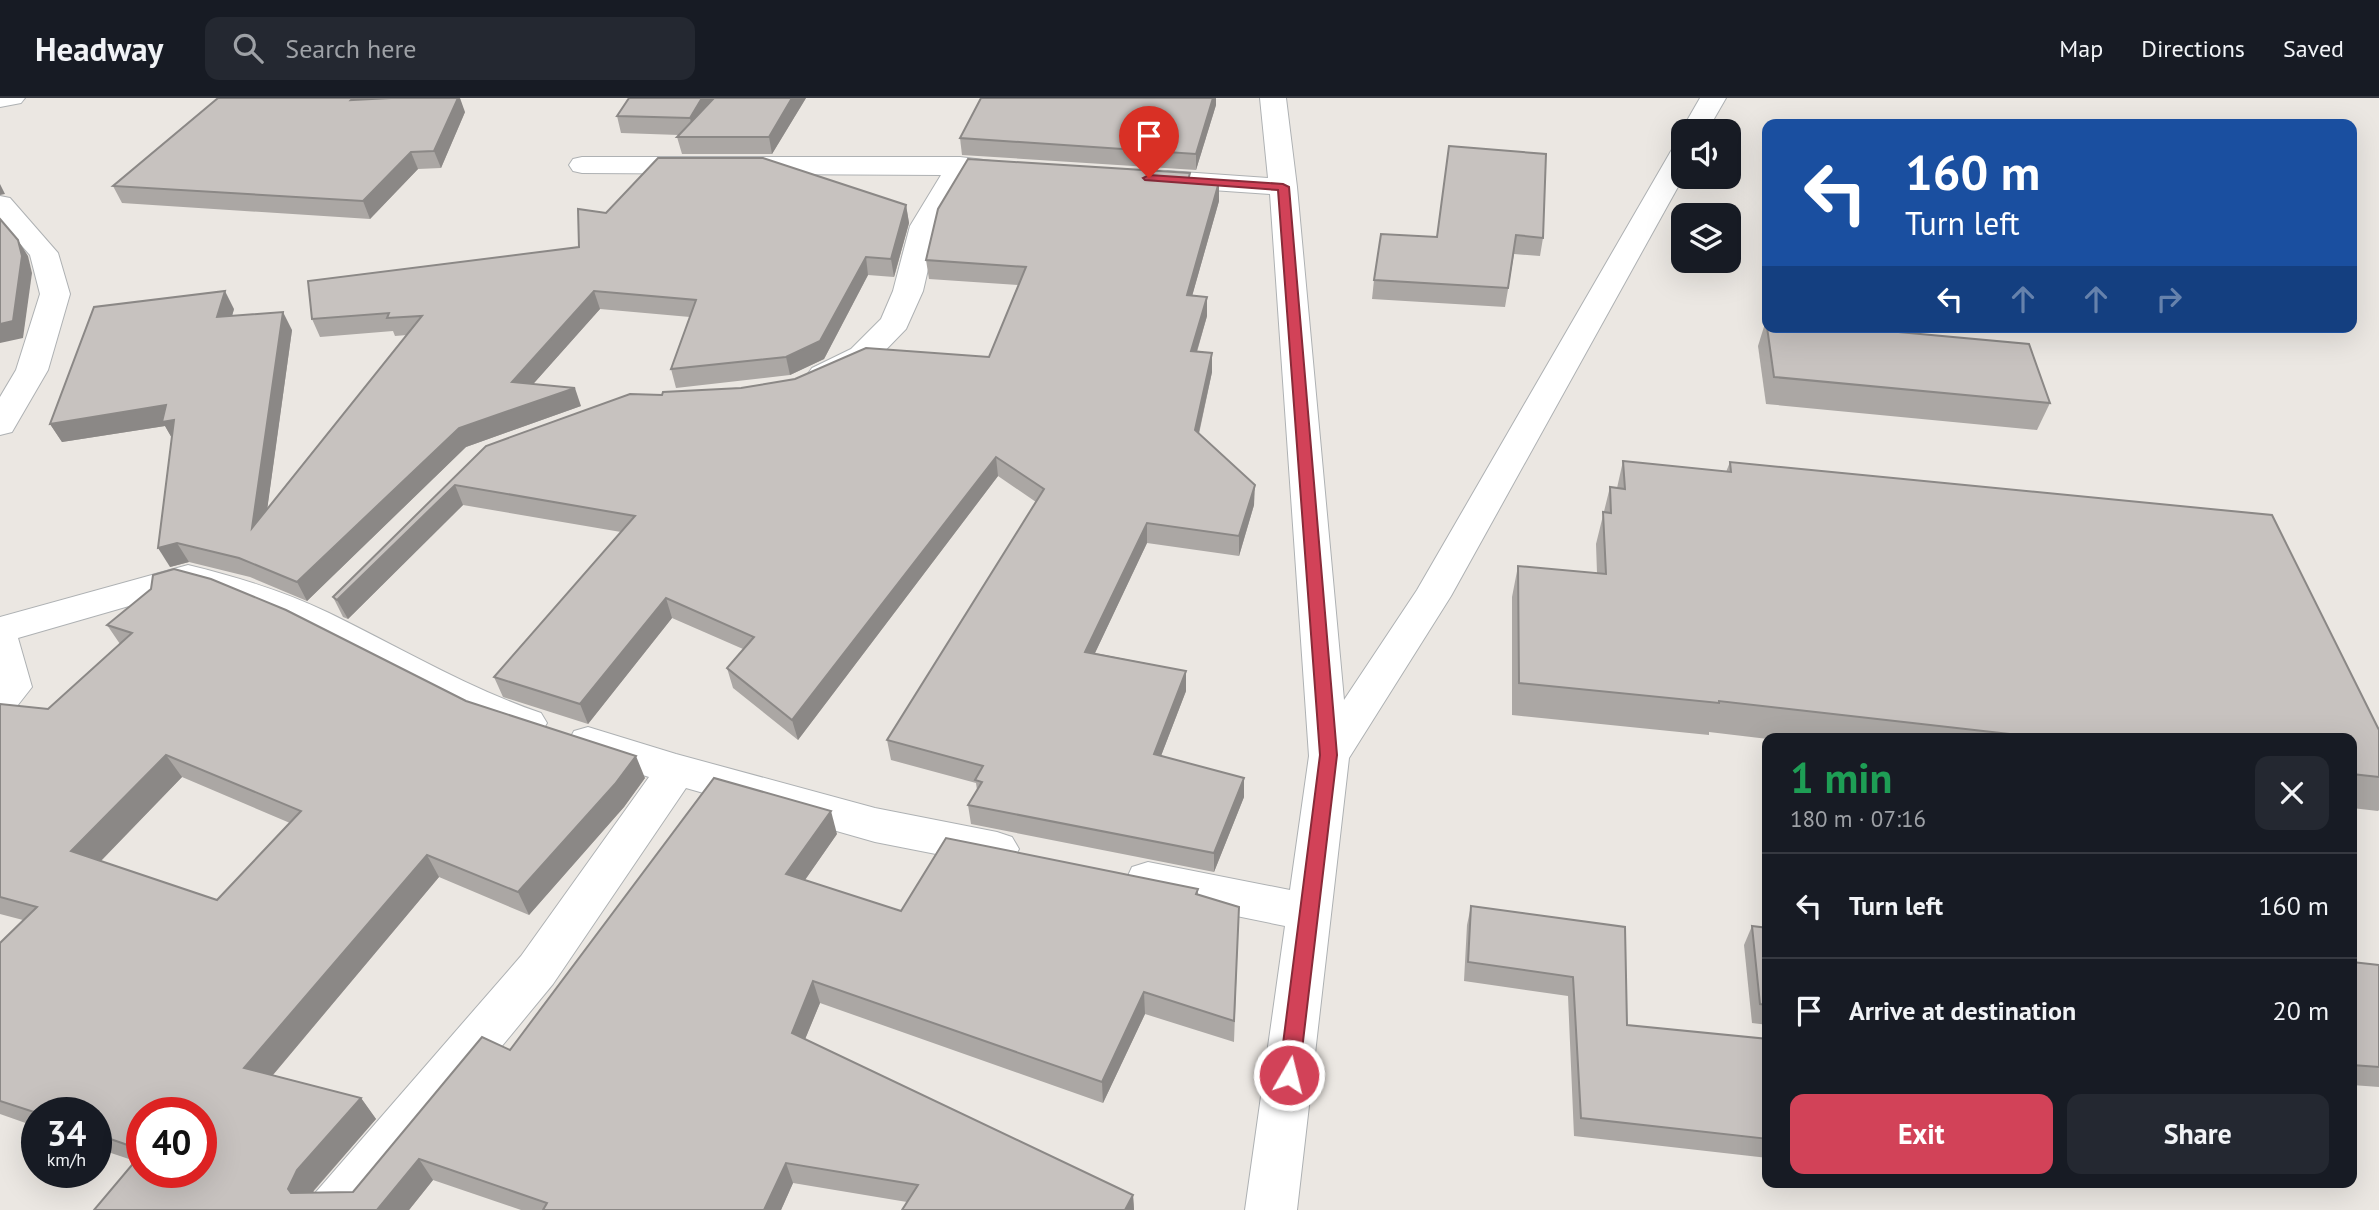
<!DOCTYPE html>
<html lang="en">
<head>
<meta charset="utf-8">
<style>
	:root { --surface:#171b24; --page:#242831; --text:#f1f3f6; --muted:#9ea1a6; --line:#363941; --accent:#d24258 }
	body { margin:0; font-family:"PT Sans",sans-serif; background:var(--page); color:var(--text); height:100vh; display:flex; flex-direction:column; font-size:26px; white-space:nowrap }
	* { box-sizing:border-box; margin:0 }
	p { font-size:23px; color:var(--muted) }
	.icon { flex:none; width:38px; height:38px; fill:none; stroke:currentColor; stroke-width:2; stroke-linecap:round; stroke-linejoin:round }
	.map { position:relative; flex:1; overflow:hidden }
	.panel { position:absolute; left:1762px; top:635px; width:595px; height:455px; display:flex; flex-direction:column; background:var(--surface); border-radius:14px; box-shadow:0 7px 28px #0002 }
	.panel>* { flex:none }
	.banner { position:absolute; left:1762px; top:21px; width:595px; height:214px; border-radius:14px; box-shadow:0 7px 28px #0002; background:#1a4fa0; color:#fff; overflow:hidden }
	.controls { position:absolute; left:1671px; top:21px; display:grid; gap:14px }
	.controls a { display:grid; place-items:center; width:70px; height:70px; border-radius:14px; background:var(--surface); box-shadow:0 7px 28px #0002; font-size:35px }
	.speed { position:absolute; left:21px; top:999px; display:flex; gap:14px; font-size:35px; font-weight:700; text-align:center }
	.speed>* { display:grid; place-content:center; width:91px; height:91px; border-radius:50%; background:var(--surface); box-shadow:0 7px 28px #0002; line-height:1 }
	.speed small { font-size:18px; font-weight:400 }
	.speed .limit { border:10px solid #d22; background:#fff; color:#111 }
	.pin { position:absolute; display:grid; place-items:center; width:60px; height:60px; color:#fff; margin:-72px -30px; border-radius:50% 50% 50% 0; rotate:-45deg; box-shadow:0 0 7px #0007 }
	.pin .icon { rotate:45deg }
	.me { position:absolute; width:77px; margin:-38px; rotate:8deg; stroke-linejoin:round; filter:drop-shadow(0 0 5px #0008) }
	.turn { display:flex; align-items:center; gap:24px; height:147px; padding:0 28px; font-size:32px }
	.turn .icon { width:91px; height:91px; stroke-width:2.5 }
	.turn b { display:block; font-size:49px; line-height:60px }
	.lanes { display:flex; align-items:center; height:66px; padding:0 28px; background:#0003; justify-content:center; gap:35px; direction:ltr }
	.lanes .off { opacity:.35 }
	.round { display:grid; place-items:center; flex:none; width:74px; height:74px; border-radius:14px; background:var(--page) }
	.headline { display:flex; align-items:center; justify-content:space-between; height:119px; padding:0 28px }
	h1 { font-size:42px; font-weight:800; line-height:52px; color:#1e9e55 }
	.primary-button { display:flex; gap:14px; margin-top:auto; padding:14px 28px }
	.primary-button a { flex:1; height:80px; border-radius:14px; background:var(--accent); color:#fff; font-size:28px; font-weight:800; line-height:80px; text-align:center }
	.primary-button a+a { background:var(--page); color:var(--text) }
	ul { padding:0; list-style:none }
	li { display:flex; align-items:center; gap:21px; height:105px; padding:0 28px; border-top:2px solid var(--line) }
	li div { flex:1 }
	li b { display:block; font-size:26px }
	li em { font-style:normal }
	header { display:flex; align-items:center; gap:42px; box-sizing:border-box; height:98px; padding:0 35px; background:var(--surface); border-bottom:2px solid var(--line) }
	header strong { font-size:33px }
	nav { display:flex; gap:38px; margin-inline-start:auto; font-size:24px }
	.search { width:490px; height:63px; background:var(--page); display:flex; align-items:center; gap:18px; box-sizing:border-box; padding:0 24px; border-radius:14px; color:var(--muted); font-size:26px }
	.map>svg:first-child { display:block }
</style>
</head>
<body>
<header>
<strong>Headway</strong>
<div class="search"><svg class="icon" aria-label="search" viewBox="0 0 24 24"><circle cx="10" cy="10" r="6"/><path d="M15 15l6 6"/></svg>Search here</div>
<nav><a>Map</a><a>Directions</a><a>Saved</a></nav>
</header>
<div class="map">
<svg width="2379" height="1112" viewBox="0 0 2379 1112">
	<rect width="100%" height="100%" fill="#ebe7e2"/>
	<g fill="none" stroke-linecap="round" stroke-linejoin="round">
		<defs>
			<g id="minor">
				<polygon points="0,0 25,0 21,5 0,9"/>
				<polygon points="1260,0 1286,0 1297,89 1344,602 1417,492 1671,53 1675,47 1684,45 1684,78 1451,498 1349,660 1297,1112 1245,1112 1285,828 1148,800 1132,795 1126,782 1132,769 1148,764 1290,792 1309,658 1270,96 1168,89 1158,87 1155,81 1158,75 1168,73 1268,80"/>
				<polygon points="1700,0 1726,0 1707,33 1684,33 1684,36 1681,33"/>
				<polygon points="582,59 960,59 991,63 995,69 991,75 968,77 938,128 923,193 906,231 873,265 834,284 823,287 812,284 807,277 812,270 851,251 881,221 893,193 910,128 941,77 582,75 573,73 569,67 573,61"/>
				<polygon points="0,98 10,100 58,155 70,196 48,272 12,334 0,337 0,299 16,272 40,196 30,157 0,123"/>
				<path d="M188,467C237,479 284,493 329,515C399,549 467,590 541,615L547,625L541,635L527,640L477,623L300,532L225,501L188,491L18,540L32,589L14,612L0,616V519Z"/>
				<polygon points="588,629 676,656 875,710 997,734 1012,739 1019,751 1012,763 997,768 875,744 686,690 553,886 367,1112 308,1112 316,1094 521,858 649,679 574,655 568,644 574,633"/>
			</g>
		</defs>
		<use href="#minor" stroke="#aeb1b3" stroke-width="2"/>
		<use href="#minor" fill="#fff" fill-rule="evenodd"/>
	</g>
	<g fill="#aba7a4" fill-rule="evenodd">
		<polygon points="218,0 375,0 374,1 465,14 441,70 418,71 370,121 122,105 113,88"/>
		<polygon points="806,0 772,56 682,56 677,39 679,37 621,35 617,18"/>
		<polygon points="1216,7 1196,72 962,57 960,40"/>
		<polygon points="1449,48 1543,140 1540,158 1514,156 1505,209 1372,201 1374,182 1437,139"/>
		<polygon points="1190,82 1219,84 1219,103 1192,198 1207,199 1207,218 1197,254 1212,255 1212,274 1199,336 1254,407 1239,458 1147,445 1095,555 1186,573 1186,593 1161,658 1244,680 1244,699 1214,774 971,726 968,707 977,692 976,685 891,662 887,642 1036,404 998,378 798,642 733,590 727,570 743,551 672,520 588,626 503,599 494,579 621,434 463,407 348,521 343,519 333,499 486,348 662,297 741,290 989,259 1018,187 929,181 926,162"/>
		<polygon points="906,107 909,125 894,179 868,177 824,261 790,277 676,290 671,271 690,219 600,211 533,286 581,308 466,349 307,503 250,479 189,464 170,469 172,340 165,328 62,344 50,326 234,211 232,218 292,232 267,411 407,237 395,238 393,233 320,239 312,221 579,149 606,115"/>
		<polygon points="1766,222 2050,305 2037,332 1766,306 1758,248"/>
		<polygon points="1623,363 1726,374 1730,364 2379,632 2379,712 2378,713 2352,710 2352,640 1768,641 1709,634 1709,637 1512,617 1512,499 1518,468 1597,475 1596,446 1610,389 1617,390"/>
		<path d="M107,527L466,603L645,680L624,709L529,817L439,779L273,977L361,1000L376,1021L313,1094H353L510,952L837,736L805,782L901,813L1198,791V797L1239,809L1234,944L1145,916L1103,1005L820,905L805,941L1133,1097L1134,1112H902L907,1104L793,1085L781,1112H521L433,1082L409,1112H94L135,1063L96,1050V1015H37V1029L0,1016V845L23,822L0,816V606L48,611L120,546ZM182,679L290,725L217,802L101,763ZM142,1015L201,1074H142Z"/>
		<polygon points="1471,808 1625,829 1627,927 1768,941 1768,1060 1574,1038 1568,898 1464,883 1467,827"/>
		<polygon points="1752,828 1768,830 1768,927 1752,925 1744,847"/>
		<polygon points="2352,864 2379,867 2379,989 2352,987"/>
	</g>
	<g fill="#8b8886">
		<polygon points="353,0 375,0 358,19 351,2"/>
		<polygon points="458,0 460,0 465,14 441,70 434,53"/>
		<polygon points="702,0 717,0 694,38 690,20"/>
		<polygon points="792,0 806,0 772,56 769,39"/>
		<polygon points="1213,0 1216,0 1216,7 1196,72 1196,56"/>
		<polygon points="411,54 418,71 370,121 363,103"/>
		<polygon points="1219,84 1219,103 1187,216 1187,197"/>
		<polygon points="0,86 5,96 0,97"/>
		<polygon points="906,107 909,125 894,179 891,161"/>
		<polygon points="18,142 28,158 32,175 23,240 0,245 0,226"/>
		<polygon points="866,159 868,177 824,261 790,277 786,259"/>
		<polygon points="225,193 234,211 226,238 217,219"/>
		<polygon points="594,193 600,211 519,302 512,284"/>
		<polygon points="1207,199 1207,218 1191,273 1191,253"/>
		<polygon points="283,214 292,232 262,449 252,430"/>
		<polygon points="1212,255 1212,274 1195,352 1195,332"/>
		<polygon points="575,290 581,308 466,349 307,503 297,484 459,330"/>
		<polygon points="166,307 184,340 173,342 165,328 62,344 50,326"/>
		<polygon points="996,359 998,378 798,642 792,622"/>
		<polygon points="455,387 463,407 348,521 337,502"/>
		<polygon points="1255,387 1254,407 1239,458 1239,438"/>
		<polygon points="1147,425 1147,445 1086,574 1085,554"/>
		<polygon points="177,445 189,464 170,469 158,450"/>
		<polygon points="666,500 672,520 588,626 580,606"/>
		<polygon points="1186,573 1186,593 1154,676 1154,656"/>
		<polygon points="166,657 182,679 89,775 71,753"/>
		<polygon points="636,658 645,680 624,709 529,817 518,794"/>
		<polygon points="1244,680 1244,699 1214,774 1214,755"/>
		<polygon points="831,713 837,736 793,799 786,776"/>
		<polygon points="427,757 439,779 261,991 244,970"/>
		<polygon points="813,883 820,905 799,956 792,935"/>
		<polygon points="1144,894 1145,916 1103,1005 1102,984"/>
		<polygon points="361,1000 376,1021 314,1092 306,1112 288,1091 297,1072"/>
		<polygon points="419,1061 433,1082 409,1112 377,1112"/>
		<polygon points="786,1065 793,1085 781,1112 764,1112"/>
		<polygon points="1133,1097 1134,1112 1125,1112"/>
	</g>
	<g fill="#c7c2bf" stroke="#8b8886" stroke-width="2" fill-rule="evenodd">
		<polygon points="218,0 353,0 351,2 391,0 458,0 434,53 411,54 363,103 113,88"/>
		<polygon points="629,0 702,0 690,20 617,18"/>
		<polygon points="714,0 792,0 769,39 677,39"/>
		<polygon points="981,0 1213,0 1196,56 960,40"/>
		<polygon points="1449,48 1546,56 1543,140 1516,137 1508,190 1374,182 1381,136 1437,139"/>
		<polygon points="658,60 763,60 906,107 891,161 866,159 820,243 786,259 671,271 696,202 594,193 512,284 575,290 459,330 297,484 239,460 177,445 158,450 174,322 162,324 166,307 50,326 94,209 225,193 217,219 283,214 252,430 422,218 387,220 389,215 312,221 308,183 579,149 578,111 606,115"/>
		<polygon points="968,61 1190,75 1188,82 1219,84 1187,197 1207,199 1191,253 1212,255 1195,332 1255,387 1239,438 1147,425 1085,554 1186,573 1154,656 1244,680 1214,755 968,707 982,684 975,682 983,668 887,642 1044,391 996,359 792,622 727,570 754,539 666,500 580,606 494,579 635,418 455,387 337,502 333,499 486,348 630,296 662,297 663,294 741,290 795,281 866,250 989,259 1026,169 926,162 938,111"/>
		<polygon points="0,121 18,142 22,158 13,223 0,226"/>
		<polygon points="1766,222 1768,222 1768,229 1844,229 2029,246 2050,305 1774,279"/>
		<polygon points="1623,363 1731,374 1730,364 2272,417 2379,632 2379,679 2352,676 2352,640 2046,640 1719,603 1719,605 1519,585 1518,468 1606,476 1603,414 1611,415 1610,389 1625,391"/>
		<path d="M174,471L211,481L286,512L466,603L636,658L615,686L518,794L427,757L244,970L361,1000L297,1072L288,1091L291,1095L353,1094L482,939L510,952L714,680L831,713L786,776L901,813L946,740L1198,791L1196,796L1239,809L1234,923L1144,894L1102,984L813,883L792,935L1133,1097L1125,1112H902L918,1087L786,1065L764,1112H543L547,1105L419,1061L377,1112H94L142,1055V1074H201V1015H142V1052L96,1036V1015H37L0,1003V845L37,809L0,799V606L48,611L132,535L107,527L151,491L153,477ZM166,657L301,713L217,802L71,753Z"/>
		<polygon points="1471,808 1625,829 1627,927 1768,941 1768,1041 1581,1020 1573,879 1468,864"/>
		<polygon points="1752,828 1768,830 1768,907 1760,906"/>
		<polygon points="2352,864 2379,867 2379,969 2352,967"/>
	</g>
	<polygon fill="#d24258" stroke="#882b39" stroke-width="2" points="1149,77 1283,86 1289,89 1337,657 1299,977 1296,983 1289,986 1282,983 1279,977 1320,657 1278,92 1145,82 1143,80"/>
</svg>
<div class="controls">
<a><svg class="icon" aria-label="sound" viewBox="0 0 24 24"><path d="M4 9h4l5-4v14l-5-4H4zM17 9q2 3 0 6"/></svg></a>
<a><svg class="icon" aria-label="layers" viewBox="0 0 24 24"><path d="M12 4l9 5-9 5-9-5zM3 14l9 5 9-5"/></svg></a>
</div>
<div class="speed"><div>34<small>km/h</small></div><div class="limit">40</div></div>
<div class="pin" style="left:1149px;top:80px;background:#d93025"><svg class="icon" aria-label="arrive" viewBox="0 0 24 24"><path d="M6 21V4h12l-3 4 3 4H6"/></svg></div>
<svg class="me" style="left:1289px;top:977px" viewBox="-20 -20 40 40"><circle r="17" fill="#d24258" stroke="#fff" stroke-width="3"/><path d="M0-11L8 9 0 5-8 9z" fill="#fff"/></svg>
<div class="banner">
<div class="turn"><svg class="icon" aria-label="left" viewBox="0 0 24 24"><path d="M17 20v-9H6M10 6l-5 5 5 5"/></svg><div><b>160 m</b>Turn left</div></div>
<div class="lanes"><svg class="icon" aria-label="left" viewBox="0 0 24 24"><path d="M17 20v-9H6M10 6l-5 5 5 5"/></svg><svg class="icon off" aria-label="ahead" viewBox="0 0 24 24"><path d="M12 20V5M6 11l6-6 6 6"/></svg><svg class="icon off" aria-label="ahead" viewBox="0 0 24 24"><path d="M12 20V5M6 11l6-6 6 6"/></svg><svg class="icon off" aria-label="right" viewBox="0 0 24 24"><path d="M7 20v-9h11M14 6l5 5-5 5"/></svg></div>
</div>
<section class="panel">
<div class="headline"><div><h1>1 min</h1><p>180 m · 07:16</p></div><a class="round"><svg class="icon" aria-label="close" viewBox="0 0 24 24"><path d="M6 6l12 12M18 6L6 18"/></svg></a></div>
<ul>
<li><svg class="icon" aria-label="left" viewBox="0 0 24 24"><path d="M17 20v-9H6M10 6l-5 5 5 5"/></svg><div><b>Turn left</b></div><em>160 m</em></li>
<li><svg class="icon" aria-label="arrive" viewBox="0 0 24 24"><path d="M6 21V4h12l-3 4 3 4H6"/></svg><div><b>Arrive at destination</b></div><em>20 m</em></li>
</ul>
<div class="primary-button"><a>Exit</a><a>Share</a></div>
</section>
</div>
</body>
</html>
